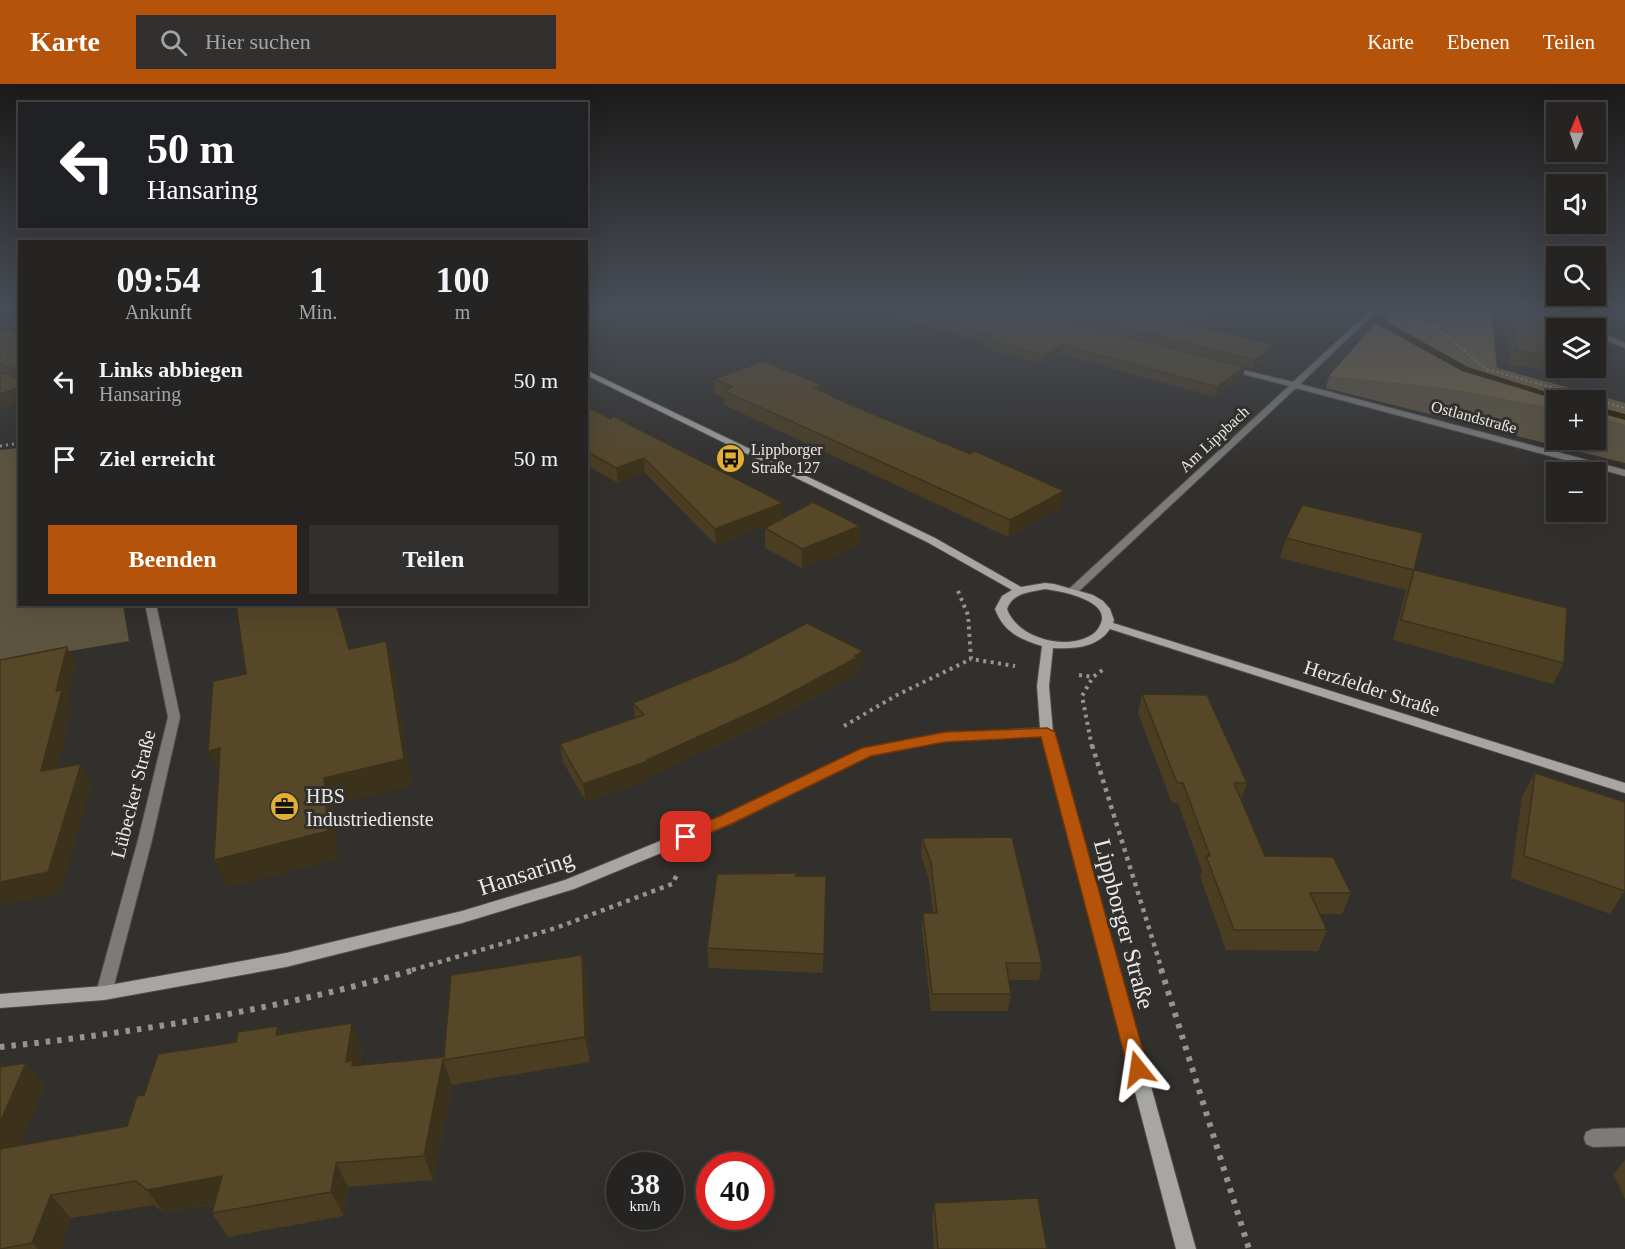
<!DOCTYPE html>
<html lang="de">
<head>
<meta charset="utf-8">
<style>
	:root { --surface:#262422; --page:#32302f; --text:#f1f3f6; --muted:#a4a4a5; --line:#424140; --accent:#b45309 }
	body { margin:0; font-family:Georgia,serif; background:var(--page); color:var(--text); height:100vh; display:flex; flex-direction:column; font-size:22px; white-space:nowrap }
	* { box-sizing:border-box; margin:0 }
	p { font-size:20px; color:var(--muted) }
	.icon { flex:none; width:33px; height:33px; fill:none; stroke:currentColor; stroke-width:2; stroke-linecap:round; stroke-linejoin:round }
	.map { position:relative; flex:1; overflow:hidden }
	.details { position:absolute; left:18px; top:156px; width:570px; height:366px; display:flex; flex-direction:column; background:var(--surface); border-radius:0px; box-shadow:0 6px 24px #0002,0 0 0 2px var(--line) }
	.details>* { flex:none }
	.hud { position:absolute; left:18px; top:18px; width:570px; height:126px; border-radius:0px; box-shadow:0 6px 24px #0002,0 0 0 2px var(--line); background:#202124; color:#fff; overflow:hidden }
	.needle { width:39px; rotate:2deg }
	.controls { position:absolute; left:1546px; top:18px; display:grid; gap:12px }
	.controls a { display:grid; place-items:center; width:60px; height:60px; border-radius:0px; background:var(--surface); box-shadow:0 6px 24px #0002,0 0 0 2px var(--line); font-size:30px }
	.speed { position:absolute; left:606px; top:1068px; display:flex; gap:12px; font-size:30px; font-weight:700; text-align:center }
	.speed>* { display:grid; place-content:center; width:78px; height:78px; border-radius:50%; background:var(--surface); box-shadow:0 6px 24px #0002,0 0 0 2px var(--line); line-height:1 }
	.speed small { font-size:15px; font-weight:400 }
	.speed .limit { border:9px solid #d22; background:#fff; color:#111 }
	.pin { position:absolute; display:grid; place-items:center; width:51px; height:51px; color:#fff; margin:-26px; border-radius:12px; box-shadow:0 3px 9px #0006 }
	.me { position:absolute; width:66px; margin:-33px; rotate:345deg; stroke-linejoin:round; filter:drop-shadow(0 0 4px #0008) }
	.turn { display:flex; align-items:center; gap:21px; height:126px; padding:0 30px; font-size:27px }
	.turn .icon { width:78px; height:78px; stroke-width:2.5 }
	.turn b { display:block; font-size:42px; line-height:51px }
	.eta { display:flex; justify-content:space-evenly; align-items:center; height:102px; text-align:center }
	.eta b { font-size:36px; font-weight:700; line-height:42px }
	.action { display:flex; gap:12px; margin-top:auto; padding:12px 30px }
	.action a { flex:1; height:69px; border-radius:0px; background:var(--accent); color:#fff; font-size:24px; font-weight:700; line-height:69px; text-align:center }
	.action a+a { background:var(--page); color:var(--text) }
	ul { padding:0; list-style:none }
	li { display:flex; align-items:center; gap:18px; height:78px; padding:0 30px }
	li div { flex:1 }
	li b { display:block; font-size:22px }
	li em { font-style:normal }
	header { display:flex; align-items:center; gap:36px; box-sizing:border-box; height:84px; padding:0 30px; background:var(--accent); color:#fff }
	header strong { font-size:28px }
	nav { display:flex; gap:33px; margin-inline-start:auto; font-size:21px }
	.search { width:420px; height:54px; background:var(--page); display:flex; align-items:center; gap:15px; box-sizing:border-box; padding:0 21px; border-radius:0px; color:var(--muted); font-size:22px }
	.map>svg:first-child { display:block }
</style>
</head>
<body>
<header>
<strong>Karte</strong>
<div class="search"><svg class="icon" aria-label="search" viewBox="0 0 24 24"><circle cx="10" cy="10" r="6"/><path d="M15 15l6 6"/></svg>Hier suchen</div>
<nav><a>Karte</a><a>Ebenen</a><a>Teilen</a></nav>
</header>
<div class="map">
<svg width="1625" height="1165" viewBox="0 0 1625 1165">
	<rect width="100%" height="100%" fill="#32302d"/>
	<g fill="#5d5440">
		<polygon points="1329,292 1449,305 1557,325 1557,356 1596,356 1596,333 1625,341 1625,379 1326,304"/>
		<polygon points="19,364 20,520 123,521 129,557 0,579 0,366"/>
	</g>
	<polygon fill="#736343" points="1387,226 1491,226 1497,284 1625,319 1625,341 1596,333 1596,316 1557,316 1557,325 1449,305 1329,292"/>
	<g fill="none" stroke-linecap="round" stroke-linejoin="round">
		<g fill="#2b1d00" fill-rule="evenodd">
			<polygon points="1386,226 1394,226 1385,237 1468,283 1572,316 1558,316 1462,287 1377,240 1376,238"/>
			<polygon points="1596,322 1625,330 1625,336 1596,328"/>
		</g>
		<defs>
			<polygon id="lane" points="1625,1044 1625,1062 1593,1063 1586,1060 1584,1054 1586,1048 1593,1045"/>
			<g id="street">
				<polygon points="1371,226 1378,226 1300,300 1625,386 1625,392 1296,304 1078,508 1070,508 1069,506 1070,504 1289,302 1227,286 1227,282 1293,298"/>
				<polygon points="1582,226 1588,226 1594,244 1587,244"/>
				<polygon points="1596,247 1625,259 1625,264 1596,252"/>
				<polygon points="145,520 156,520 180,633 152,756 112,909 110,914 104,916 98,914 96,909 138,756 168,633"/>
			</g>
			<path id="secondary" d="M586,286L935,454L1021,503L1045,499L1054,500L1093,511L1103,517L1110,525L1114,536L1113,539L1625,699V709L1110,545C1097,564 1074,565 1053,564L1049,602L1053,648L1196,1165H1176L1042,652L945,657L870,672L731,740L574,805L462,839L286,883L104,916L0,924V910L104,902L286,869L462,827L565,796L721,732L862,665L945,649L1040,644L1037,602L1042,562C1020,556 1003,547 995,525L1002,512L1012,506L927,458L586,291ZM1045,505C1060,507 1110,516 1101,539C1099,544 1097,547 1093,550C1067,568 1017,554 1007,525C1013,509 1029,508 1045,505Z"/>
		</defs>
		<use href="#lane" stroke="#4f4d4b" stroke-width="2"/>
		<use href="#street" stroke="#4f4d4b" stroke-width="2"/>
		<use href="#secondary" stroke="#4f4d4b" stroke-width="2"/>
		<polyline stroke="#969492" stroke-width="2" stroke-dasharray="2 3" stroke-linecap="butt" points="1398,234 1437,244 1486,285 1625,324"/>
		<polyline stroke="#969492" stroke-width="3" stroke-dasharray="2 4" stroke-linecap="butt" points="0,362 20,359"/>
		<g stroke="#969492" stroke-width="4" stroke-dasharray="3 4.5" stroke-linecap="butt">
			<polyline points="958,507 968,531 971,575 1015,582"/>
			<polyline points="1079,591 1093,593"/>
			<polyline points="844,642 897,611 971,575"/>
			<polyline points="1092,663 1082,612 1093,593 1104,585"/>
		</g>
		<g stroke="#969492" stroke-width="4.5" stroke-dasharray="4 5" stroke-linecap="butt">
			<polyline points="1092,661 1162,886"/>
			<polyline points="412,886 556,844 672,800 677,791"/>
		</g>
		<g stroke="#969492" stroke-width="6" stroke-dasharray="4.5 7" stroke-linecap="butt">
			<polyline points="1161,885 1249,1165"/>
			<path d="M0,963C141,948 281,925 417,885"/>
		</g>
		<use href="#lane" fill="#7c7b7a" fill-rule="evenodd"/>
		<use href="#street" fill="#7c7b7a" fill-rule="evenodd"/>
		<use href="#secondary" fill="#a7a6a3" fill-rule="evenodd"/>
	</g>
	<g fill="#4a3d22">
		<polygon points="903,226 1236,226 1187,239 1273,270 1252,285 1245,283 1243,292 1215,313 1061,270 1042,280 984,264 984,258 903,235"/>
		<polygon points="1500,226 1568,226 1557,244 1557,284 1583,284 1580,290 1511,281"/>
		<polygon points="0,246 20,249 20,318 0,325"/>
		<polygon points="714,295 822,307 1061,424 1008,453 724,321 724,314 714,309"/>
		<polygon points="586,322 783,434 860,462 802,484 765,464 765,444 780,436 716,461 645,389 618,399 586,381"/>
		<polygon points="1286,454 1414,486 1564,579 1553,600 1393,556 1406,506 1280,474"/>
		<polygon points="863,567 862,584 857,586 857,590 769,638 650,692 651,695 586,718 563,678 560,660 635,634 633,619"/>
		<polygon points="1142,610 1247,699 1241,716 1265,772 1351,809 1342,830 1319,830 1327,846 1318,867 1226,866 1200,792 1202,787 1178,719 1172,719 1138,629"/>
		<polygon points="1535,689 1625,807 1610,830 1511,794 1522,712"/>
		<polygon points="922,754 1042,879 1039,896 1009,896 1011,910 1008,927 931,927 922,846 923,829 933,829 929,796 921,771"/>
		<polygon points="796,792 826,792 823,889 709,884 707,864"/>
		<polygon points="582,871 587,896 590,978 452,1001 433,1096 348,1103 344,1132 228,1153 212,1129 214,1120 164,1129 154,1121 71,1134 60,1165 0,1165 26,979 44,1003 20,1061 127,1042 144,1011 236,958 278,942 282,950 362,963 360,982 444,973"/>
		<polygon points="1625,1076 1625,1115 1613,1090"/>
		<polygon points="934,1119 1047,1165 934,1165 932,1139"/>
	</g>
	<g fill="#3c321c">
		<polygon points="1205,226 1236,226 1169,244 1171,235"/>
		<polygon points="1063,261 1061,270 1042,280 1043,271"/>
		<polygon points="1275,261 1273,270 1252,285 1255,276"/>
		<polygon points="1245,283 1243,292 1215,313 1217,303"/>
		<polygon points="822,301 822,316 815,304"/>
		<polygon points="20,303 20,318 0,325 0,310"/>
		<polygon points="644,374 645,389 618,399 616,384"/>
		<polygon points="1064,407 1061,424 1008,453 1010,436"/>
		<polygon points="783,419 783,435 716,461 715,445"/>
		<polygon points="860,442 860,462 802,484 802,465"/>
		<polygon points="336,520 337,520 357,591 349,565"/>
		<polygon points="386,557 394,583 412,702 335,721 338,775 228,804 214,776"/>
		<polygon points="67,563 76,581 68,618 72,625 52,707 41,687 56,607"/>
		<polygon points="863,567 862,584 857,586 857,590 769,638 650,692 651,695 586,718 583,700 647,676"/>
		<polygon points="220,664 220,694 208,667"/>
		<polygon points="81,680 92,700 60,809 0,822 0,798"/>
		<polygon points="582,871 587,896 590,978 585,953"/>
		<polygon points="352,939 362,963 359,989 346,978"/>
		<polygon points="278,942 290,966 276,951"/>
		<polygon points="443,976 452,1001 433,1096 424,1072"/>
		<polygon points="26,979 44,1003 8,1091 0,1081 0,1038"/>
		<polygon points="336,1079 348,1103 344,1132 331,1108"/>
		<polygon points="222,1092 237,1115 164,1129 147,1106"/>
		<polygon points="51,1111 71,1134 60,1165 38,1165 32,1159"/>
	</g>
	<g fill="#564728" stroke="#3c321c" stroke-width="1.5">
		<polygon points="903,226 1024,226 1245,283 1217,303 1063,261 1043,271 985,255 992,251"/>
		<polygon points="1054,226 1205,226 1171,235 1275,261 1255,276"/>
		<polygon points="1508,226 1568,226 1575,244 1557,244 1557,272 1517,267"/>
		<polygon points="0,246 20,249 20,303 0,310 0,288 16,294 16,286 0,280"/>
		<polygon points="764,277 822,301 815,304 844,318 970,370 975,367 1064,407 1010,436 724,307 733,303 714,295"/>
		<polygon points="586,322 611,335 613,332 783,419 715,445 644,374 616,384 586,367"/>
		<polygon points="813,418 860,442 802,465 765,444"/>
		<polygon points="1302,421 1423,449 1414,486 1286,454"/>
		<polygon points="1414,486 1567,524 1564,579 1401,536"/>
		<polygon points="236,520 336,520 349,565 386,557 404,675 324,694 328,747 214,776 220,664 208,667 213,597 246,590"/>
		<polygon points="807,539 863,567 855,572 858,573 768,621 647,676 648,677 583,700 560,660 644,631 633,619 737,576"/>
		<polygon points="67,563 56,607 62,606 41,687 81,680 48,788 0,798 0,576"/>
		<polygon points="1142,610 1207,611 1247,699 1234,699 1265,772 1333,773 1351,809 1310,809 1327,846 1234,846 1206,772 1210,772 1183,699 1177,699"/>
		<polygon points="1535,689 1625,718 1625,807 1524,772"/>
		<polygon points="1012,753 1042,879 1006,879 1011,910 932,910 923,829 937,829 931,779 922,754"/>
		<polygon points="796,789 796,792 826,792 824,870 707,864 717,790"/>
		<polygon points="582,871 585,953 443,976 424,1072 336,1079 331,1108 212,1129 222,1092 147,1106 136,1097 51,1111 32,1159 0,1165 0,1065 127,1042 137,1012 144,1011 158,970 236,958 238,948 278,942 276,951 352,939 346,978 353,976 352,982 444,973 451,891"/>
		<polygon points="26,979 0,1038 0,983"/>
		<polygon points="1038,1114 1047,1165 938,1165 934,1119"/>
	</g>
	<linearGradient id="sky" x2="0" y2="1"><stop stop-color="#1c1a19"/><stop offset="0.58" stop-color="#494e57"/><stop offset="1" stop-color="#494e57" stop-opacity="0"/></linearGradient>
	<rect width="1625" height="389" fill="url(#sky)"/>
	<polygon fill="#b45309" stroke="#753606" stroke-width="1.5" points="1047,644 1055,648 1148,985 1145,992 1138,994 1131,992 1128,985 1041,653 945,658 871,672 731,740 686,759 681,757 678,753 681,748 720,732 862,664 945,648"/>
	<defs>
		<symbol id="bus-disc" viewBox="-11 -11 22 22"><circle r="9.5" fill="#e3ae35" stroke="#32302d"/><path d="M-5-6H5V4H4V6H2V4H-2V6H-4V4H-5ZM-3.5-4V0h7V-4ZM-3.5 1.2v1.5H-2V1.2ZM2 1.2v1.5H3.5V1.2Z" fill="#111"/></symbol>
		<symbol id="office-disc" viewBox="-11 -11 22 22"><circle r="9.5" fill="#e3ae35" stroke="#32302d"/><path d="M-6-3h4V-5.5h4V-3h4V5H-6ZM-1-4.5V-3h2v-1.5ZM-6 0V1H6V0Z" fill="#111"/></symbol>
	</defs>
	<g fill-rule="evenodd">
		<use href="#bus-disc" x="714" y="358" width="33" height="33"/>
		<use href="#office-disc" x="268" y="706" width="33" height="33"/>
	</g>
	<g text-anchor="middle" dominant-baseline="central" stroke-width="6" stroke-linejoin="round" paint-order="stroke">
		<g font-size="16" fill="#e9e8e6" stroke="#32302d">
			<text transform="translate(1474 333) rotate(15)">Ostlandstraße</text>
			<text transform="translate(1214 355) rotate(-43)">Am Lippbach</text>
		</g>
		<g font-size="16" fill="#e9e8e6" stroke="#32302d" text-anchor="start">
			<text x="751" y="365">Lippborger<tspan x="751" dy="18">Straße 127</tspan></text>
		</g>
		<g font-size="20" fill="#e9e8e6" stroke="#32302d">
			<text transform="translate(1372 604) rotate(18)">Herzfelder Straße</text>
			<text transform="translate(133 710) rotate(-76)">Lübecker Straße</text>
		</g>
		<g font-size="20" fill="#e9e8e6" stroke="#32302d" text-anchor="start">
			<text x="306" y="712">HBS<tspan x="306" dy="23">Industriedienste</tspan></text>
		</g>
		<g font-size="24" fill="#e9e8e6" stroke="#32302d">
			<text transform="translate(526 789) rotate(-18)">Hansaring</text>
			<text transform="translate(1124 840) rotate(75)">Lippborger Straße</text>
		</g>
	</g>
</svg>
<div class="controls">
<a><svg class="needle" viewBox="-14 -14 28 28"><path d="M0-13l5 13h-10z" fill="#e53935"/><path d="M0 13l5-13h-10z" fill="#a4a4a5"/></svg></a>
<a><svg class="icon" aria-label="sound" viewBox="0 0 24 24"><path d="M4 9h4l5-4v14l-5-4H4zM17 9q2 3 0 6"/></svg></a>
<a><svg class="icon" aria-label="search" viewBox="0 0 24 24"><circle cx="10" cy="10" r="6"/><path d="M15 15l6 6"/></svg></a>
<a><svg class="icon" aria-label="layers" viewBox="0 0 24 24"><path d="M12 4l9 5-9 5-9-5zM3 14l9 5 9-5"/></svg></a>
<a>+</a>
<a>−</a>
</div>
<div class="speed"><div>38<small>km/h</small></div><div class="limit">40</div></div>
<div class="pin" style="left:686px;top:753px;background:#d93025"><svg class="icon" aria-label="arrive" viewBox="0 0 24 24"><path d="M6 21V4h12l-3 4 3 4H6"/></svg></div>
<svg class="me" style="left:1138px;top:985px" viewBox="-20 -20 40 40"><path d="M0-17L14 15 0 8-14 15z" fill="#b45309" stroke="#fff" stroke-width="4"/></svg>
<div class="hud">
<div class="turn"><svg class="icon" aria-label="left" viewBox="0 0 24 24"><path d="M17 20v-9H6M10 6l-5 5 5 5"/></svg><div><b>50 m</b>Hansaring</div></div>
</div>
<section class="details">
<div class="eta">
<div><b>09:54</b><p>Ankunft</p></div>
<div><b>1</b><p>Min.</p></div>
<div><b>100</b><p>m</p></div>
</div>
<ul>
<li><svg class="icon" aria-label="left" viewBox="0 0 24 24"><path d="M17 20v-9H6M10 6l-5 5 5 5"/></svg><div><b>Links abbiegen</b><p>Hansaring</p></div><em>50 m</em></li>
<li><svg class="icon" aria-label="arrive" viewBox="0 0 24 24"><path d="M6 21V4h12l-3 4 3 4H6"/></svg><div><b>Ziel erreicht</b></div><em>50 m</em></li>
</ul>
<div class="action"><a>Beenden</a><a>Teilen</a></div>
</section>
</div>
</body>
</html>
